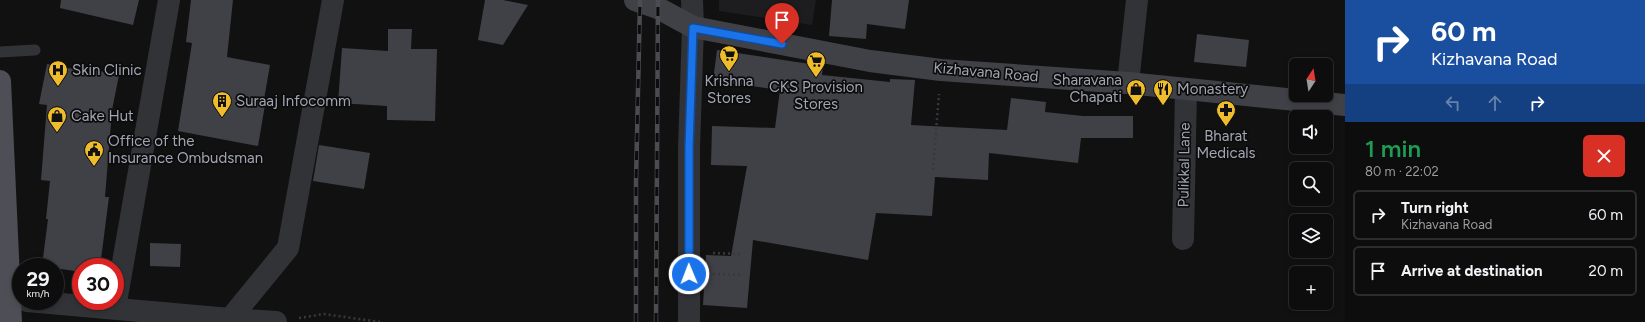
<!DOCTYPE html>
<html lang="en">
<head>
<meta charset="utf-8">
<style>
	:root { --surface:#0d0d0e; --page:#1b1b1c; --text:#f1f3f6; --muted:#9a9c9e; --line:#2d2d2e }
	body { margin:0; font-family:Figtree,sans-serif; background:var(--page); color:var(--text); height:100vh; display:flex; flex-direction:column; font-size:15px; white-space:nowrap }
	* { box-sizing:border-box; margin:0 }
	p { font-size:13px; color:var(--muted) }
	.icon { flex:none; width:22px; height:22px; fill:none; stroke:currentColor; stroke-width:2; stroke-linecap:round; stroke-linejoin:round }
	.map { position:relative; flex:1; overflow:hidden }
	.drawer { display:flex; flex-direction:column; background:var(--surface); width:300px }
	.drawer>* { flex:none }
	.hud { background:#1a4fa0; color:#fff; overflow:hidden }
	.needle { width:26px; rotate:12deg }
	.buttons { position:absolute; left:1289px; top:58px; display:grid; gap:8px }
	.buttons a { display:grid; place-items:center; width:44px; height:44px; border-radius:6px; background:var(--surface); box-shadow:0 2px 6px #0003,0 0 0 1px var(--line); font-size:20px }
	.speed { position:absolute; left:12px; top:258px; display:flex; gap:8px; font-size:20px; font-weight:700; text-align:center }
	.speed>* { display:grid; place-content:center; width:52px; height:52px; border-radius:50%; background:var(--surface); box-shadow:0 2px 6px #0003,0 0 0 1px var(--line); line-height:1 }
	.speed small { font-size:10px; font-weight:400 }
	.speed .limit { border:6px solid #d22; background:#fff; color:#111 }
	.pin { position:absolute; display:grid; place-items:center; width:34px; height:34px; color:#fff; margin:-41px -17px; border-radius:50% 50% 50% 0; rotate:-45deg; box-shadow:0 0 4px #0007 }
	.pin .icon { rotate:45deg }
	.me { position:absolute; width:44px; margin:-22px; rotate:359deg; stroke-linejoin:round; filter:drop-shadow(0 0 3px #0008) }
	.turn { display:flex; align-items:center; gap:14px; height:84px; padding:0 20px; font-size:18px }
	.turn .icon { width:52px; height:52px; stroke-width:2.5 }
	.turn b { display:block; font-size:28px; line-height:34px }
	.lanes { display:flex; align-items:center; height:38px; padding:0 20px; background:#0003; justify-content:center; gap:20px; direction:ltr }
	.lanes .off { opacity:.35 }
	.round { display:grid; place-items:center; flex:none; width:42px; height:42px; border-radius:6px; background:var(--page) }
	.summary { display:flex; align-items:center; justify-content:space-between; height:68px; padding:0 20px }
	h1 { font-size:24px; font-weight:600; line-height:30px; color:#1e9e55 }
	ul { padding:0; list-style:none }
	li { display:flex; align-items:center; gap:12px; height:50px; margin:0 8px 6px; padding:0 12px; border:2px solid var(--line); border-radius:6px }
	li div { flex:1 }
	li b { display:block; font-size:15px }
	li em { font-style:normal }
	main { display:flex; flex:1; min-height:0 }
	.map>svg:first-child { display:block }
</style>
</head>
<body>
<main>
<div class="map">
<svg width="1345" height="322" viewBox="0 0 1345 322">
	<rect width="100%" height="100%" fill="#111112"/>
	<polygon fill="#1d1d1f" points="719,0 816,0 812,25 719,11"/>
	<g fill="#404146">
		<polygon points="61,0 139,0 133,25 60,8"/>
		<polygon points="191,0 233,0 227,57 270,65 263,105 265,105 258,146 178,131 192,43 186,42"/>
		<polygon points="485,0 503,0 528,5 503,45 478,40"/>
		<polygon points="832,0 909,0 905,29 867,24 866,39 829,36"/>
		<polygon points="388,29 412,29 411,49 437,49 435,121 387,120 387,106 338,103 342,48 388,51"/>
		<polygon points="1197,34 1249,40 1246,67 1194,62"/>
		<polygon points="717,50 823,66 822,75 890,82 890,79 915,80 911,125 1007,130 1011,98 1046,102 1045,112 1083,116 1133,116 1133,138 1081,138 1078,163 989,153 988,180 935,177 932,216 876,213 868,260 753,240 747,308 703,305 706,255 731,256 747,166 711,165 712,126 775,128 780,90 713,81"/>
		<polygon points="47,64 90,72 90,69 119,75 112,110 105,197 109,197 100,267 81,267 81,272 55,268 55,267 42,266 48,219 46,219 50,181 41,180 47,105 39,104"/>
		<polygon points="319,145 370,153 364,189 313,181"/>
		<polygon points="150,243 181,244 180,267 150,266"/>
	</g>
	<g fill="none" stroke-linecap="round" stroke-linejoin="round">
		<g stroke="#38393e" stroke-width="2.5" stroke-dasharray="2 3" stroke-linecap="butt">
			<polyline points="933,170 939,94"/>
			<polyline points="713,253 741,254"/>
			<polyline points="713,274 743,275"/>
			<polyline points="299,318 324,314 380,322"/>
		</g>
		<polyline stroke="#323337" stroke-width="11" points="0,52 35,50"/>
		<g stroke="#323337" stroke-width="22">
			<polyline points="1128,83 1137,0"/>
			<polyline points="1183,239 1186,90"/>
			<polyline points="27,301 230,319 276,322"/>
			<polyline points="115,308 169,0"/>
			<polyline points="230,319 288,248 333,0"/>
			<polyline points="689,322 689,148 693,27 692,0"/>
		</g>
		<polyline stroke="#404147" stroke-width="22" points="635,0 658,8 693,27 870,61 941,70 1128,83 1345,105"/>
		<polyline stroke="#4e4f56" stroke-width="22" points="0,81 11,322"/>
		<defs>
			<g id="rail">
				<polyline points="636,322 636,182 640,0"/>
				<polyline points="656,322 658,0"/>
			</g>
		</defs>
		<use href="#rail" stroke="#4b4c52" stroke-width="4.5"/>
		<use href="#rail" stroke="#0c0c0d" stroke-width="3" stroke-dasharray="9" stroke-linecap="butt"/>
	</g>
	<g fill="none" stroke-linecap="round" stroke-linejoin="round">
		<defs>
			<polyline id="route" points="689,274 689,148 693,28 782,44"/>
		</defs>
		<use href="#route" stroke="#114b97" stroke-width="10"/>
		<use href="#route" stroke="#1a73e8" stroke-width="7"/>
	</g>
	<defs>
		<symbol id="supermarket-pin" viewBox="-11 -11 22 30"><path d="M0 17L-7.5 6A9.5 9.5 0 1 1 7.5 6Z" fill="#efbc2c" stroke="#0c0c0d"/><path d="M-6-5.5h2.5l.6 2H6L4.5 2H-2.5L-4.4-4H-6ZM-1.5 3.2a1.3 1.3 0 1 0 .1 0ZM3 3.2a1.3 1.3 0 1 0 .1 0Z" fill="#111"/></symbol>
		<symbol id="hospital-pin" viewBox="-11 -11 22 30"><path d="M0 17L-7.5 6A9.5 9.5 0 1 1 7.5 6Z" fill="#efbc2c" stroke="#0c0c0d"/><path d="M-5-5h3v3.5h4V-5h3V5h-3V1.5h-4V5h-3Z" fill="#111"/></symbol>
		<symbol id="shop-pin" viewBox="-11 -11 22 30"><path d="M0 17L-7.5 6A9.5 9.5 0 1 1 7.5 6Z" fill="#efbc2c" stroke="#0c0c0d"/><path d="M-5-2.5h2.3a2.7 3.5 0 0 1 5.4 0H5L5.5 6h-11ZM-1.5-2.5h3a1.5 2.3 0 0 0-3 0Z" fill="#111"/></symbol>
		<symbol id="restaurant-pin" viewBox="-11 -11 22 30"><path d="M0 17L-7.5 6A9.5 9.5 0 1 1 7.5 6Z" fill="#efbc2c" stroke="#0c0c0d"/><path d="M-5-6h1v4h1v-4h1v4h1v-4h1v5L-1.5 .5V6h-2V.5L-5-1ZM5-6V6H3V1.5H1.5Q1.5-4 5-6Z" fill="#111"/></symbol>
		<symbol id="building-pin" viewBox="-11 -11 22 30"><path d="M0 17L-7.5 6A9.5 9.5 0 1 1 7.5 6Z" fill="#efbc2c" stroke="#0c0c0d"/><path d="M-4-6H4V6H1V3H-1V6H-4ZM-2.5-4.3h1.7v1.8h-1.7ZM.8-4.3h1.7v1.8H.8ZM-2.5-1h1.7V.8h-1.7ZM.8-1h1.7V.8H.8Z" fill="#111"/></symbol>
		<symbol id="pharmacy-pin" viewBox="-11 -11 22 30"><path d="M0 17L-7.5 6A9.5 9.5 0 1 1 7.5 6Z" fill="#efbc2c" stroke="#0c0c0d"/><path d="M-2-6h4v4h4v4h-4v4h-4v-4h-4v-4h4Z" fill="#111"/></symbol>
		<symbol id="civic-pin" viewBox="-11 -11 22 30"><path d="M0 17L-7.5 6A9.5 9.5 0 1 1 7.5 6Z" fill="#efbc2c" stroke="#0c0c0d"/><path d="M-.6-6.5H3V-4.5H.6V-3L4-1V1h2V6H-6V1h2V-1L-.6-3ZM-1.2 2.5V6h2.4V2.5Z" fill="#111"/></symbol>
	</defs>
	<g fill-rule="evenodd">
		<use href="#supermarket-pin" x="718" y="44" width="22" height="30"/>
		<use href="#supermarket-pin" x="805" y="50" width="22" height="30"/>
		<use href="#hospital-pin" x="47" y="59" width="22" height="30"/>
		<use href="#shop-pin" x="1125" y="78" width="22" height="30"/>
		<use href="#restaurant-pin" x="1152" y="78" width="22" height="30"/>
		<use href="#building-pin" x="211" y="90" width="22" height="30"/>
		<use href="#pharmacy-pin" x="1215" y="99" width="22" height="30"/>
		<use href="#shop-pin" x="46" y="105" width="22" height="30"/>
		<use href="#civic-pin" x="83" y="139" width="22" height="30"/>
	</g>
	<g text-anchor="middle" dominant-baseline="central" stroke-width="3.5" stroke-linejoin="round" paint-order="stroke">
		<g font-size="15" fill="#a2a6b3" stroke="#0c0c0d" text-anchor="start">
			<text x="72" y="70">Skin Clinic</text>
			<text x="1122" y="80" text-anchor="end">Sharavana<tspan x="1122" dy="17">Chapati</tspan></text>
			<text x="729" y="81" text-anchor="middle">Krishna<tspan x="729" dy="17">Stores</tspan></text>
			<text x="816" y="87" text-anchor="middle">CKS Provision<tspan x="816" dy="17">Stores</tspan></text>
			<text x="1177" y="89">Monastery</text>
			<text x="236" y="101">Suraaj Infocomm</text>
			<text x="71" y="116">Cake Hut</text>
			<text x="1226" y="136" text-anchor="middle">Bharat<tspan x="1226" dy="17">Medicals</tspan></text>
			<text x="108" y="141">Office of the<tspan x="108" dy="17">Insurance Ombudsman</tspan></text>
		</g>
		<g font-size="15" fill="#a2a6b3" stroke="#0c0c0d">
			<text transform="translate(986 72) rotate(5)">Kizhavana Road</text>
			<text transform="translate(1184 165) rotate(-89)">Pulikkal Lane</text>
		</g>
	</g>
</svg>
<div class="buttons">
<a><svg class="needle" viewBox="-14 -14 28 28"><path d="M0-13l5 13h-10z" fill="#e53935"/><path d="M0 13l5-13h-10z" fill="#9a9c9e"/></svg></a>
<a><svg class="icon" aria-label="sound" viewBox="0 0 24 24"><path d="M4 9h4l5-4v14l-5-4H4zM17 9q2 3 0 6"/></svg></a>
<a><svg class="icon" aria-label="search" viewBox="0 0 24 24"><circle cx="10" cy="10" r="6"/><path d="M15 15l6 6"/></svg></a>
<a><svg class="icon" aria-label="layers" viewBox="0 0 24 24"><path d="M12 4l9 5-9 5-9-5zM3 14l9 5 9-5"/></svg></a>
<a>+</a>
</div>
<div class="speed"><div>29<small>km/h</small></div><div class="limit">30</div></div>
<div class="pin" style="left:782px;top:44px;background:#d93025"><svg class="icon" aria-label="arrive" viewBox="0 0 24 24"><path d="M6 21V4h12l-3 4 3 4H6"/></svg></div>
<svg class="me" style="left:689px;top:274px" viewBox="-20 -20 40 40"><circle r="17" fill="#1a73e8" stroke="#fff" stroke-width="3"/><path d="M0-11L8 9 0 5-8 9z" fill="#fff"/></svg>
</div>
<section class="drawer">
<div class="hud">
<div class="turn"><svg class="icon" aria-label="right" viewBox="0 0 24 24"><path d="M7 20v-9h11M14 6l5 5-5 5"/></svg><div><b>60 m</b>Kizhavana Road</div></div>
<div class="lanes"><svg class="icon off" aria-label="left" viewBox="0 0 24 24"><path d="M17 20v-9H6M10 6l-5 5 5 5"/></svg><svg class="icon off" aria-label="ahead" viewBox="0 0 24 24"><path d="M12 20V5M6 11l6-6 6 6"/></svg><svg class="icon" aria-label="right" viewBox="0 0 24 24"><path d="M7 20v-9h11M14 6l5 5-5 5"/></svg></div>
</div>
<div class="summary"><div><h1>1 min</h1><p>80 m · 22:02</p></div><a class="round" style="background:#d93025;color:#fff"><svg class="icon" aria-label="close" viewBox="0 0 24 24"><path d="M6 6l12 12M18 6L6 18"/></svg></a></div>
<ul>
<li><svg class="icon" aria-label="right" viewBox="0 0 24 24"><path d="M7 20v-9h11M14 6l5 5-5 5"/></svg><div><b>Turn right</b><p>Kizhavana Road</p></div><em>60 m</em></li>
<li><svg class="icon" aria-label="arrive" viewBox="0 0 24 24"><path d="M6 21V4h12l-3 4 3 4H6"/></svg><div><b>Arrive at destination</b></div><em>20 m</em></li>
</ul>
</section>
</main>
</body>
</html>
